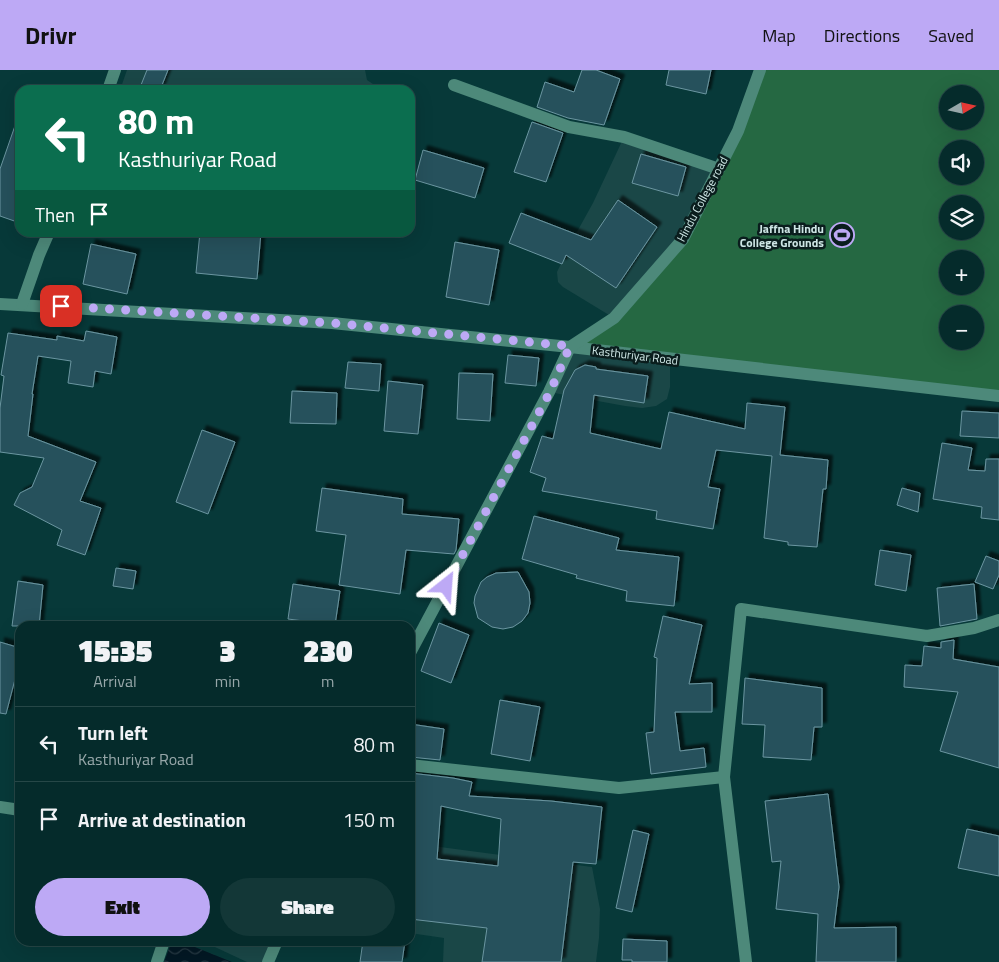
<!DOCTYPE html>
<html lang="en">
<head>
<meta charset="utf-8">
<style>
	:root { --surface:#052b2b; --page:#133737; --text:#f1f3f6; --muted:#97a7a9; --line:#264747; --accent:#bda9f5 }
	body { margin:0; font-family:"Titillium Web",sans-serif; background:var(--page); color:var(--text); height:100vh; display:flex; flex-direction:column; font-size:19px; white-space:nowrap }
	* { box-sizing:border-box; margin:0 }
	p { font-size:16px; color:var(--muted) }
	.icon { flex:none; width:28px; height:28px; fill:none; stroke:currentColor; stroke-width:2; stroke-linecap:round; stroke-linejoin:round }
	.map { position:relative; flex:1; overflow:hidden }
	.drawer { position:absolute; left:15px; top:551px; width:400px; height:325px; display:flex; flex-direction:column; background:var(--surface); border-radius:15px; box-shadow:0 5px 20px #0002,0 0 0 1px var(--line) }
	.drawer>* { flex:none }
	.hud { position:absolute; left:15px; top:15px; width:400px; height:152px; border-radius:15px; box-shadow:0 5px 20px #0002,0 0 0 1px var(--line); background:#0b6e4f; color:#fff; overflow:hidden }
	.needle { width:32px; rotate:81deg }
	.tools { position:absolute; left:939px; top:15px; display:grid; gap:10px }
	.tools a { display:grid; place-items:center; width:45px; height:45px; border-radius:50%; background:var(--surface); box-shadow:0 5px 20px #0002,0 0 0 1px var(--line); font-size:25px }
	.pin { position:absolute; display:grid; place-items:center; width:42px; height:42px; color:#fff; margin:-21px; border-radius:10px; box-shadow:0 2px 8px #0006 }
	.me { position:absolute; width:55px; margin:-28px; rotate:28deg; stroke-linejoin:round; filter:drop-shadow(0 0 4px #0008) }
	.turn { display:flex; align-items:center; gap:18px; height:105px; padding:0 20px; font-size:22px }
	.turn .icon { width:65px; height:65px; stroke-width:2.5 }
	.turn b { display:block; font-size:35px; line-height:42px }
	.then { display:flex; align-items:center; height:48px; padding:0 20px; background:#0003; gap:10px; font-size:19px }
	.eta { display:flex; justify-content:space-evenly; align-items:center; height:85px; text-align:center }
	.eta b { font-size:30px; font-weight:800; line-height:35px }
	.primary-button { display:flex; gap:10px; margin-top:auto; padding:10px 20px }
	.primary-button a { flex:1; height:58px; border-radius:30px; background:var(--accent); color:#111; font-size:20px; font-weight:800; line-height:58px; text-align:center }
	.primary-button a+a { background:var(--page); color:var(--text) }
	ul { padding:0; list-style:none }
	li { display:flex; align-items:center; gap:15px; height:75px; padding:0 20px; border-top:1px solid var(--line) }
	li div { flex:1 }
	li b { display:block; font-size:19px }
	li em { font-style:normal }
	header { display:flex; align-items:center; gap:30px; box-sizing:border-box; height:70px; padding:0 25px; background:var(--accent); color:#111 }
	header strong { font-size:24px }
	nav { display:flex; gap:28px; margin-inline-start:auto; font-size:18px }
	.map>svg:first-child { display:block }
</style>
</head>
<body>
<header>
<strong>Drivr</strong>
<nav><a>Map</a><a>Directions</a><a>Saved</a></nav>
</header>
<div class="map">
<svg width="999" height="892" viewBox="0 0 999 892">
	<defs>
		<pattern id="water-waves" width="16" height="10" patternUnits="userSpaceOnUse" patternTransform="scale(1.25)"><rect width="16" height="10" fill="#031824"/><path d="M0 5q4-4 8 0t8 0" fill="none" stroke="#273a44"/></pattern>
		<filter id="shadow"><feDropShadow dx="4.5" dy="-4.5" stdDeviation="1" flood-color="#0009"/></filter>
	</defs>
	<rect width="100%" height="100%" fill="#073939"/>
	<g fill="#1a4747">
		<polygon points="127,0 365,0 367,10 376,16 394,18 395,20 120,20"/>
		<polygon points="624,67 719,99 683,169 614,248 563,217 558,212 557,202 573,169 593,133"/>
		<polygon points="570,277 670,289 670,317 667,329 656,336 642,338 625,336 549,322"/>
		<polygon points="410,773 592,797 600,839 599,868 596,892 443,892 444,868 410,863"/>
		<polygon points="202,871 277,871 268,892 247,892"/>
	</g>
	<path fill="#256842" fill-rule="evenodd" d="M760,0H999V326L570,277L614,248L683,169ZM948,24H975V51H948ZM948,79H975V106H948ZM948,134H975V161H948ZM948,189H975V216H948ZM948,244H975V271H948Z"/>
	<polygon fill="url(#water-waves)" points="172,871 180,871 232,892 164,892"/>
	<g fill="#27515c" stroke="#6b96a1" fill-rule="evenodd" filter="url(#shadow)">
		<polygon points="147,0 168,0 160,20 139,20"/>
		<polygon points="582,0 596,0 620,9 604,55 568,48 537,37 545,12 574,22"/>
		<polygon points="669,0 711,0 706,24 666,15"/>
		<polygon points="17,50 20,50 20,153 0,146 0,99"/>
		<polygon points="532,52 563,63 546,112 514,102"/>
		<polygon points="423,80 484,98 475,128 415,110"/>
		<polygon points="641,84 686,97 678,126 632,113"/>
		<polygon points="618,130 657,157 616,218 566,185 562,194 509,173 521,143 591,170"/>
		<polygon points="200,162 261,162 257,209 196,203"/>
		<polygon points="455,172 499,180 489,235 446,227"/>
		<polygon points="91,174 136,184 127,224 83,214"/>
		<polygon points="86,261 117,267 111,304 95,301 93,317 68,313 71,291 38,286 32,324 33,324 28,366 96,392 80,431 101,438 85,485 57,475 62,460 14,435 20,423 32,417 44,388 0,382 0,338 4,306 1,305 8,263 57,270 57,266 84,271"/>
		<polygon points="508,285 539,288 536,316 505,313"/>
		<polygon points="348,292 381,294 379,321 345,318"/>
		<polygon points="585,295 596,297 596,299 648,306 644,333 594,325 590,363 661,379 669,342 745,359 747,333 785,337 780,385 828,390 826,419 823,419 817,477 788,475 788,472 764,468 772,386 716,380 708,417 720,419 713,459 656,449 657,441 542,421 546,408 530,402 542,366 553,369 564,320 575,300"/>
		<polygon points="459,303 493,304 490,351 457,349"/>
		<polygon points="388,311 423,315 418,364 384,361"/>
		<polygon points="292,321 337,323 336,354 290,353"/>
		<polygon points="962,341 999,343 999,368 960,366"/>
		<polygon points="202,360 235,372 208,444 176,432"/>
		<polygon points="942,373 972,378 968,400 985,401 986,389 999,389 999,450 981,448 982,437 933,429"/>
		<polygon points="322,418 403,429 402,444 459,449 456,480 454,484 406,480 400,524 339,515 346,465 316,461"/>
		<polygon points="902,418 920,423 918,442 897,435"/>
		<polygon points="534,446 619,468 616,480 679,487 674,536 626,531 627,521 576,508 577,505 522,489"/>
		<polygon points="880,480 911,485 906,521 875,515"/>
		<polygon points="986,486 999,491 999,505 993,519 975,512"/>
		<polygon points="116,498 136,501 133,519 113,516"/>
		<polygon points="518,502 529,522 530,533 528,543 522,551 513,557 503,559 492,557 478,548 474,533 475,526 481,512 487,507 496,503"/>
		<polygon points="18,511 43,515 39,556 12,556"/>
		<polygon points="293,514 340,521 335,555 288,549"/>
		<polygon points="974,514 977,549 940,556 937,518"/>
		<polygon points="663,546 702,555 689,614 712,613 712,642 675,642 680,681 704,678 706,697 651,704 646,663 654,662 657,588 654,587"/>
		<polygon points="439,553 469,565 451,613 421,601"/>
		<polygon points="954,570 953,589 999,597 999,698 940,681 958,622 904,617 905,595 922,596 924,576 941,578 941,572"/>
		<polygon points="0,572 20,578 20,590 6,644 0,643"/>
		<polygon points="745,608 822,618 822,657 814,657 811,690 763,687 765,655 742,654"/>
		<polygon points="500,630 540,637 530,691 491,684"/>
		<polygon points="410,654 444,659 440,690 410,687"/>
		<path d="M410,703L453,708L472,712L469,726L551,731L602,737L596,794L573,792L561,892H482L487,858L410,849ZM441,736L501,749L498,796L437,789Z"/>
		<polygon points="828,724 839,817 834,858 896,857 896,892 816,892 818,844 776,839 781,791 772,792 765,731"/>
		<polygon points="967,759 999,766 999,806 958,798"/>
		<polygon points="633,760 649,764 632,842 616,838"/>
		<polygon points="623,869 667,871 667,892 632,892 632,890 622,890"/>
		<polygon points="363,871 405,871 402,892 360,892"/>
	</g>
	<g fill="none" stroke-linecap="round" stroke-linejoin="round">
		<g stroke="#4d897a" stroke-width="12">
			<polyline points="454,15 569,57 624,67 719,99"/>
			<polyline points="108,20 115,0"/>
			<polyline points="0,234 332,253 570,277 999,326"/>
			<polyline points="22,234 39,185 49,162"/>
			<polyline points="410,583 549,322 570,277 614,248 683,169 738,61 760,0"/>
			<polyline points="410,695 619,718 724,707"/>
			<polyline points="0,737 20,740"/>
			<polyline points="157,892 164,871"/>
			<polyline points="268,892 277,871"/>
			<polyline points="746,892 724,707 741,539 927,566 974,558 999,550"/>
		</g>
	</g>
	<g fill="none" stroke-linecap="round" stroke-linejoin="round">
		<polyline stroke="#bda9f5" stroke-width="9" stroke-dasharray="0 16.2" points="61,236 332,253 570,276 550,322 446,516"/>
	</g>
	<defs>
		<symbol id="stadium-ring" viewBox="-11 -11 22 22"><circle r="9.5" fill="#0a1d1d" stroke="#bda9f5" stroke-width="1.5"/><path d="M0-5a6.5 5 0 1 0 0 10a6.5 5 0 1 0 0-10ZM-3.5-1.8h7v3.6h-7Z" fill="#bda9f5"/></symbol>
	</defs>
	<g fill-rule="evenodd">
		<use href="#stadium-ring" x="828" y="151" width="28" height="28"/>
	</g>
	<g text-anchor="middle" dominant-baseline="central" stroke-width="5" stroke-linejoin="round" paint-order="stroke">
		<g font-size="12" fill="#cee6e5" stroke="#0a1d1d">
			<text transform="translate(702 129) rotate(-62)">Hindu College road</text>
			<text transform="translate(635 285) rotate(7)">Kasthuriyar Road</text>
		</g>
		<g font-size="12" font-weight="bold" fill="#cee6e5" stroke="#0a1d1d" text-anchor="end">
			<text x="824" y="158">Jaffna Hindu<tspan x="824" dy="14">College Grounds</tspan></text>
		</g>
	</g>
</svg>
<div class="tools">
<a><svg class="needle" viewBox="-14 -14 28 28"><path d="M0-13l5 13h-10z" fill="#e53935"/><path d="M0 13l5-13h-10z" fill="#97a7a9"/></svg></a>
<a><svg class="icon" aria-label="sound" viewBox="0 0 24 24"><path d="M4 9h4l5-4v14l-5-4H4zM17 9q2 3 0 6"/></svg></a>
<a><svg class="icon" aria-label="layers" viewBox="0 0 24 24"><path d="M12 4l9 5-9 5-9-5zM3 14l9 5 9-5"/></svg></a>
<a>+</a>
<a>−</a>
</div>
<div class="pin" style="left:61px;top:236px;background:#d93025"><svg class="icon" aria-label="arrive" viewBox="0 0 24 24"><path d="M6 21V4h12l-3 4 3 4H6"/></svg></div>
<svg class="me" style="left:446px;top:516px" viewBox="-20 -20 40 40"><path d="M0-17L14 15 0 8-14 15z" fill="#bda9f5" stroke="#fff" stroke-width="4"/></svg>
<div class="hud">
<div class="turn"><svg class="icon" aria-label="left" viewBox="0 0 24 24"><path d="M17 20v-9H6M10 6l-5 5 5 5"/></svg><div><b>80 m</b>Kasthuriyar Road</div></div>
<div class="then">Then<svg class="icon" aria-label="arrive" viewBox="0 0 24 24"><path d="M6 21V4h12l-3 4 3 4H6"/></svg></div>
</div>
<section class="drawer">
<div class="eta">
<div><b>15:35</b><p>Arrival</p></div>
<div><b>3</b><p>min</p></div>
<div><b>230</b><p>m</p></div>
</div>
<ul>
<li><svg class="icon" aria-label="left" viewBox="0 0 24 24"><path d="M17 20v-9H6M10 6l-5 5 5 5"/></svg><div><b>Turn left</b><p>Kasthuriyar Road</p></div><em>80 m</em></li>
<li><svg class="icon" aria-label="arrive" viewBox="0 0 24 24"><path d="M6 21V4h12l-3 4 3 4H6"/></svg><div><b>Arrive at destination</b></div><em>150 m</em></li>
</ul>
<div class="primary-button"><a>Exit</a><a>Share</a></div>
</section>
</div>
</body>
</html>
